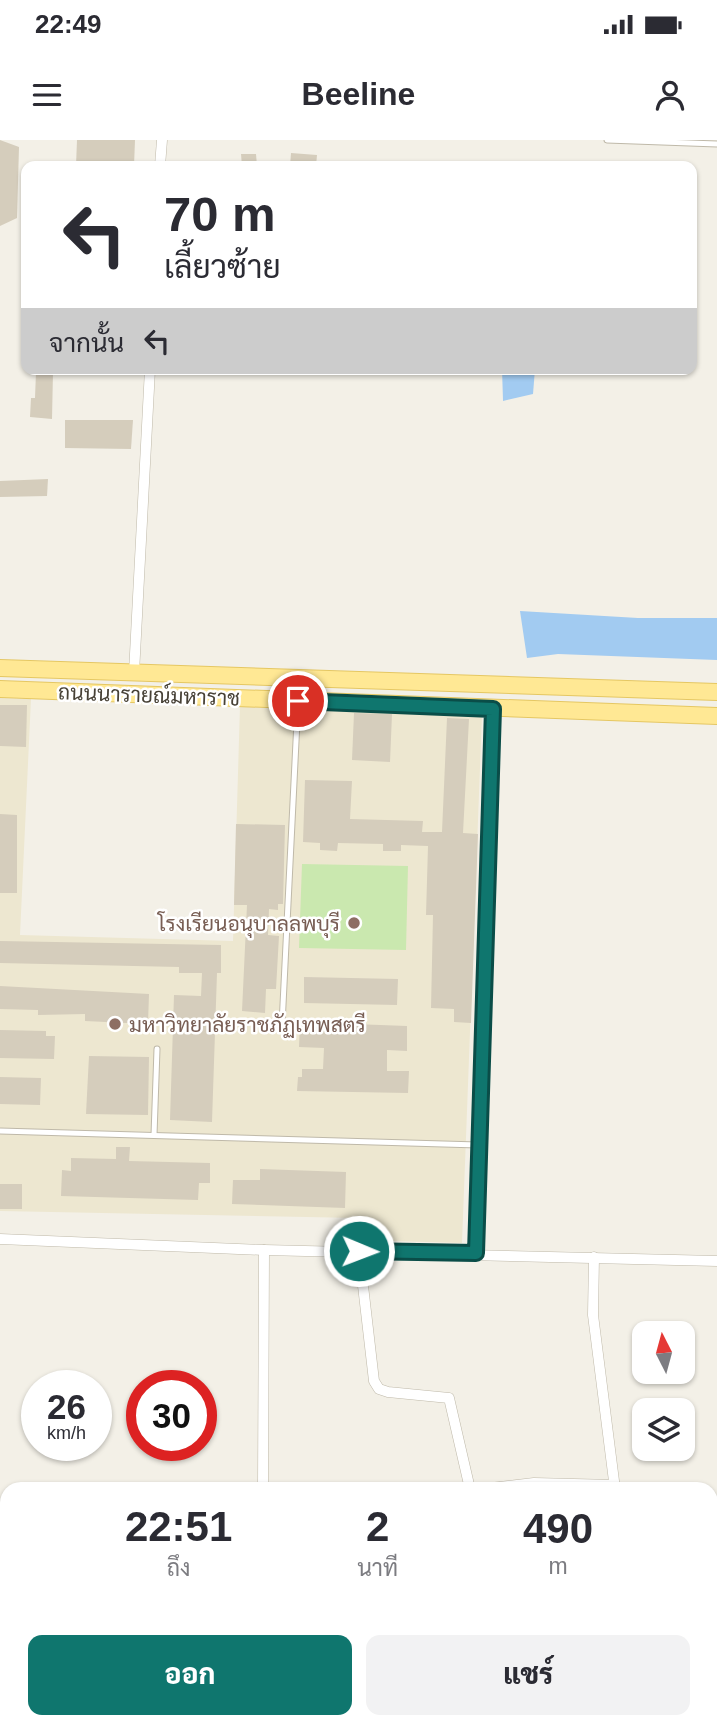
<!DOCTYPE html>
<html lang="th">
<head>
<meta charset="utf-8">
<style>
	:root { --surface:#fff; --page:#f2f2f3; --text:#2b2b33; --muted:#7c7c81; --accent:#0f766e }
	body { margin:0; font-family:Arial,Sarabun,sans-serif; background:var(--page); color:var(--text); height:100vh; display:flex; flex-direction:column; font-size:26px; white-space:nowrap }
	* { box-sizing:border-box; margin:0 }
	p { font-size:23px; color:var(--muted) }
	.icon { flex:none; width:38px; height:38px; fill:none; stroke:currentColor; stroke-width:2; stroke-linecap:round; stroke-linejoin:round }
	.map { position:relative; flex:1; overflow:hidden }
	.sheet { position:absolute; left:0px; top:1342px; width:718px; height:247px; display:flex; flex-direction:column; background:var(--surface); border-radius:21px 21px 0 0; box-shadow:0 2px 5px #0004 }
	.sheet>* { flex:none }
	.hud { position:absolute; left:21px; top:21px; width:676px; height:214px; border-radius:14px; box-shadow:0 2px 5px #0004; background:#fff; color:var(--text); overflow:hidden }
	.needle { width:46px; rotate:354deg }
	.fabs { position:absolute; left:632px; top:1181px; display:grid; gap:14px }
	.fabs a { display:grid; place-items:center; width:63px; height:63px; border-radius:14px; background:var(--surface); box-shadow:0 2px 5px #0004; font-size:35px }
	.speed { position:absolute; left:21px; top:1230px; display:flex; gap:14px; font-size:35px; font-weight:700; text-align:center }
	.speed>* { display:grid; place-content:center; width:91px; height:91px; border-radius:50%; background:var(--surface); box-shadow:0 2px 5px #0004; line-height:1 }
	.speed small { font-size:18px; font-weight:400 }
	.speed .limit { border:10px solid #d22; background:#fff; color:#111 }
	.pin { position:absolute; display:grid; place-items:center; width:60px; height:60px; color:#fff; margin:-30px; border:4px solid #fff; border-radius:50%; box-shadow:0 2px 7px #0007 }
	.me { position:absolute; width:77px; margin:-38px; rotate:91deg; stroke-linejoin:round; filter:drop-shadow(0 0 5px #0008) }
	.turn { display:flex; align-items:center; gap:24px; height:147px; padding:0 28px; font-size:32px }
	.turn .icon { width:91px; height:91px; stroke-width:2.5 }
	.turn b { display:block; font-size:49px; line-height:60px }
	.then { display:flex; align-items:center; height:66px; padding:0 28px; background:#0003; gap:14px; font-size:26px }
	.eta { display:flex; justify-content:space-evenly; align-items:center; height:119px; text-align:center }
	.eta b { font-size:42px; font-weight:800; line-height:49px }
	.primary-button { display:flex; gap:14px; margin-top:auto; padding:14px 28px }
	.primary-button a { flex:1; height:80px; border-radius:14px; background:var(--accent); color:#fff; font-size:28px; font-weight:800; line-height:80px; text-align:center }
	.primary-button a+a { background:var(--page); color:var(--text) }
	.status { display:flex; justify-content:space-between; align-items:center; height:49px; padding:0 35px; background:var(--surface); direction:ltr }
	.status svg { height:19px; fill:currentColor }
	header { display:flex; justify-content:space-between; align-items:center; height:91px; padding:0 28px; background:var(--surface); font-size:32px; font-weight:800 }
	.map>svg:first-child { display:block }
</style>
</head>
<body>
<div class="status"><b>22:49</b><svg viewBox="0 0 49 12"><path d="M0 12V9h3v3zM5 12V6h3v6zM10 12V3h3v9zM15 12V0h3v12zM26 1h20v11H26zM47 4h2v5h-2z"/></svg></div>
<header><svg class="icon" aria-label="menu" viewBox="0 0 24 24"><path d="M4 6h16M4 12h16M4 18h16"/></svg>Beeline<svg class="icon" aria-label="person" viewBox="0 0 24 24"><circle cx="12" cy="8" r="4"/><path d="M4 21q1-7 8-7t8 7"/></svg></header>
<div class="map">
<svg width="717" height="1588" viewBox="0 0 717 1588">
	<rect width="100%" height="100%" fill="#f3f0e7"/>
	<polygon fill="#ede7d0" points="0,558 31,559 20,795 233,801 240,566 482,575 462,1103 357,1100 358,1078 0,1071"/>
	<polygon fill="#cae8af" points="302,724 408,726 406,810 299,808"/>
	<g fill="#a2cbf1">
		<polygon points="502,229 535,229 533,254 503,261"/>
		<polygon points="520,471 638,478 717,478 717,520 558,514 527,518"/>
	</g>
	<g fill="#d5cdbc">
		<polygon points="0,0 19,7 17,78 0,86"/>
		<polygon points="77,0 135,0 134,26 76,26"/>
		<polygon points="291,13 317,15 316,26 290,26"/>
		<polygon points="241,14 256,14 257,26 242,26"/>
		<polygon points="36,232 53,232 52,279 30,277 31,258 35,258"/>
		<polygon points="65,280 133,280 131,309 65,308"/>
		<polygon points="48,339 47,356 0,357 0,341"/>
		<polygon points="0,565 27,565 26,607 0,606"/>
		<polygon points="354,573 392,574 390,622 352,620"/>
		<polygon points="447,578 469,579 463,693 478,694 471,883 454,882 454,869 431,868 433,775 426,775 428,706 401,705 401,711 383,711 383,704 338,703 337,711 320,710 320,703 303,702 305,640 352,641 350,679 423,681 422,692 442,692"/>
		<polygon points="0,674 17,675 17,753 0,753"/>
		<polygon points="236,684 285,685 283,764 278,764 278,770 269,769 268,795 279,796 276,849 266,849 265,873 242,871 247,765 234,765"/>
		<polygon points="0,801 221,805 221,833 217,833 212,982 170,980 174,855 201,856 202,833 179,833 179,827 0,823"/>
		<polygon points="304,837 398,839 397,865 304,863"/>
		<polygon points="0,846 149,854 148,884 85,881 85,874 38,875 38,870 0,869"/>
		<polygon points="300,882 407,886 407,911 387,910 387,931 409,931 408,953 297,951 298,937 302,937 302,929 323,929 324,908 299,907"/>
		<polygon points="0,890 46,891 46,896 55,896 54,919 0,918"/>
		<polygon points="89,916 149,917 148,975 86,974"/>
		<polygon points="0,937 41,938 40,965 0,964"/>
		<polygon points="116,1007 130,1007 129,1021 210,1023 210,1043 199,1043 198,1060 61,1056 62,1030 71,1031 71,1018 116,1019"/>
		<polygon points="260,1029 346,1032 345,1068 232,1064 233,1040 260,1040"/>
		<rect x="0" y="1044" width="22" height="25"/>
	</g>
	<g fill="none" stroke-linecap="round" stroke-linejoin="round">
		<defs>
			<g id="lane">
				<polyline points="607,0 717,4"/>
				<polyline points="282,885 298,561"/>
				<polyline points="0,991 478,1005"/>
				<polyline points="154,995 157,909"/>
			</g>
			<g id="street">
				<polyline points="160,26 162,0"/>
				<polyline points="134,533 150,229"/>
				<polyline points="0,1099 264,1110 717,1121"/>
				<polyline points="359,1111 374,1241 379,1249 388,1252 449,1258 470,1349"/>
				<polyline points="476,1113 493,569"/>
				<polyline points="594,1117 593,1175 615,1349"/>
				<polyline points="263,1349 264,1110"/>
				<polyline points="482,1349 534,1343 614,1345"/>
				<polyline points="1,1588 6,1538"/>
				<polyline points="262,1588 262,1582"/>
			</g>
			<g id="primary">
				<polyline points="0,528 717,552"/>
				<polyline points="0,549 717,576"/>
			</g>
		</defs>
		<use href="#lane" stroke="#bfb9a9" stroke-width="7"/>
		<use href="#street" stroke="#bfb9a9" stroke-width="11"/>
		<use href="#primary" stroke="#e5c763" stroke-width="18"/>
		<use href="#lane" stroke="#fff" stroke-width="5"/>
		<use href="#street" stroke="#fff" stroke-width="10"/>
		<use href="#primary" stroke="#ffe894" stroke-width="16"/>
	</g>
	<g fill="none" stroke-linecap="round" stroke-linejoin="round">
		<defs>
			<polyline id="route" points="298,561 493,569 476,1113 359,1111"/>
		</defs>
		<use href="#route" stroke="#0a4d48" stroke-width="18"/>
		<use href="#route" stroke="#0f766e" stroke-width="12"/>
	</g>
	<g fill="#8d6e63" stroke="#fff" stroke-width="2.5">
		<circle cx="354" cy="783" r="7"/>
		<circle cx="115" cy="884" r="7"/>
	</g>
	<g text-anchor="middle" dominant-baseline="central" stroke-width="5" stroke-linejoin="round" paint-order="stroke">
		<g font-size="21" fill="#474136" stroke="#fff">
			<text transform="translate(149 555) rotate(2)">ถนนนารายณ์มหาราช</text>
		</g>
		<g font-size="21" fill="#785e54" stroke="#fff" text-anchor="end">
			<text x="340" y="783">โรงเรียนอนุบาลลพบุรี</text>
			<text x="129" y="884" text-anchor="start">มหาวิทยาลัยราชภัฏเทพสตรี</text>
		</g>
	</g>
</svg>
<div class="fabs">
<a><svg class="needle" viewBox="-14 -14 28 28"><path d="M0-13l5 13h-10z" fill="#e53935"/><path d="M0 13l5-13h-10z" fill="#7c7c81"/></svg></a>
<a><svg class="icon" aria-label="layers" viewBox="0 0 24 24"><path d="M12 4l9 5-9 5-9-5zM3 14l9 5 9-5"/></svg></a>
</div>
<div class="speed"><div>26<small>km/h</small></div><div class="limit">30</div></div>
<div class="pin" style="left:298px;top:561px;background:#d93025"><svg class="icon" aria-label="arrive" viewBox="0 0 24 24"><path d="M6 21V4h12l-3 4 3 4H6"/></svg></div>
<svg class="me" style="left:359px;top:1111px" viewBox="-20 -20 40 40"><circle r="17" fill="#0f766e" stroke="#fff" stroke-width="3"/><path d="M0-11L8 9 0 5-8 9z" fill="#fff"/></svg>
<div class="hud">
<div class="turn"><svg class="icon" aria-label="left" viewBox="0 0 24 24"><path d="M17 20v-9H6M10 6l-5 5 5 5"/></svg><div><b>70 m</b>เลี้ยวซ้าย</div></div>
<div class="then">จากนั้น<svg class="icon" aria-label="left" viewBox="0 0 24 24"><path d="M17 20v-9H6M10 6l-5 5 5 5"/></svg></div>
</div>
<section class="sheet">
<div class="eta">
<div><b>22:51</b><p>ถึง</p></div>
<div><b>2</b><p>นาที</p></div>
<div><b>490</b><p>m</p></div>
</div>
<div class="primary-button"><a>ออก</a><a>แชร์</a></div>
</section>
</div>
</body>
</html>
